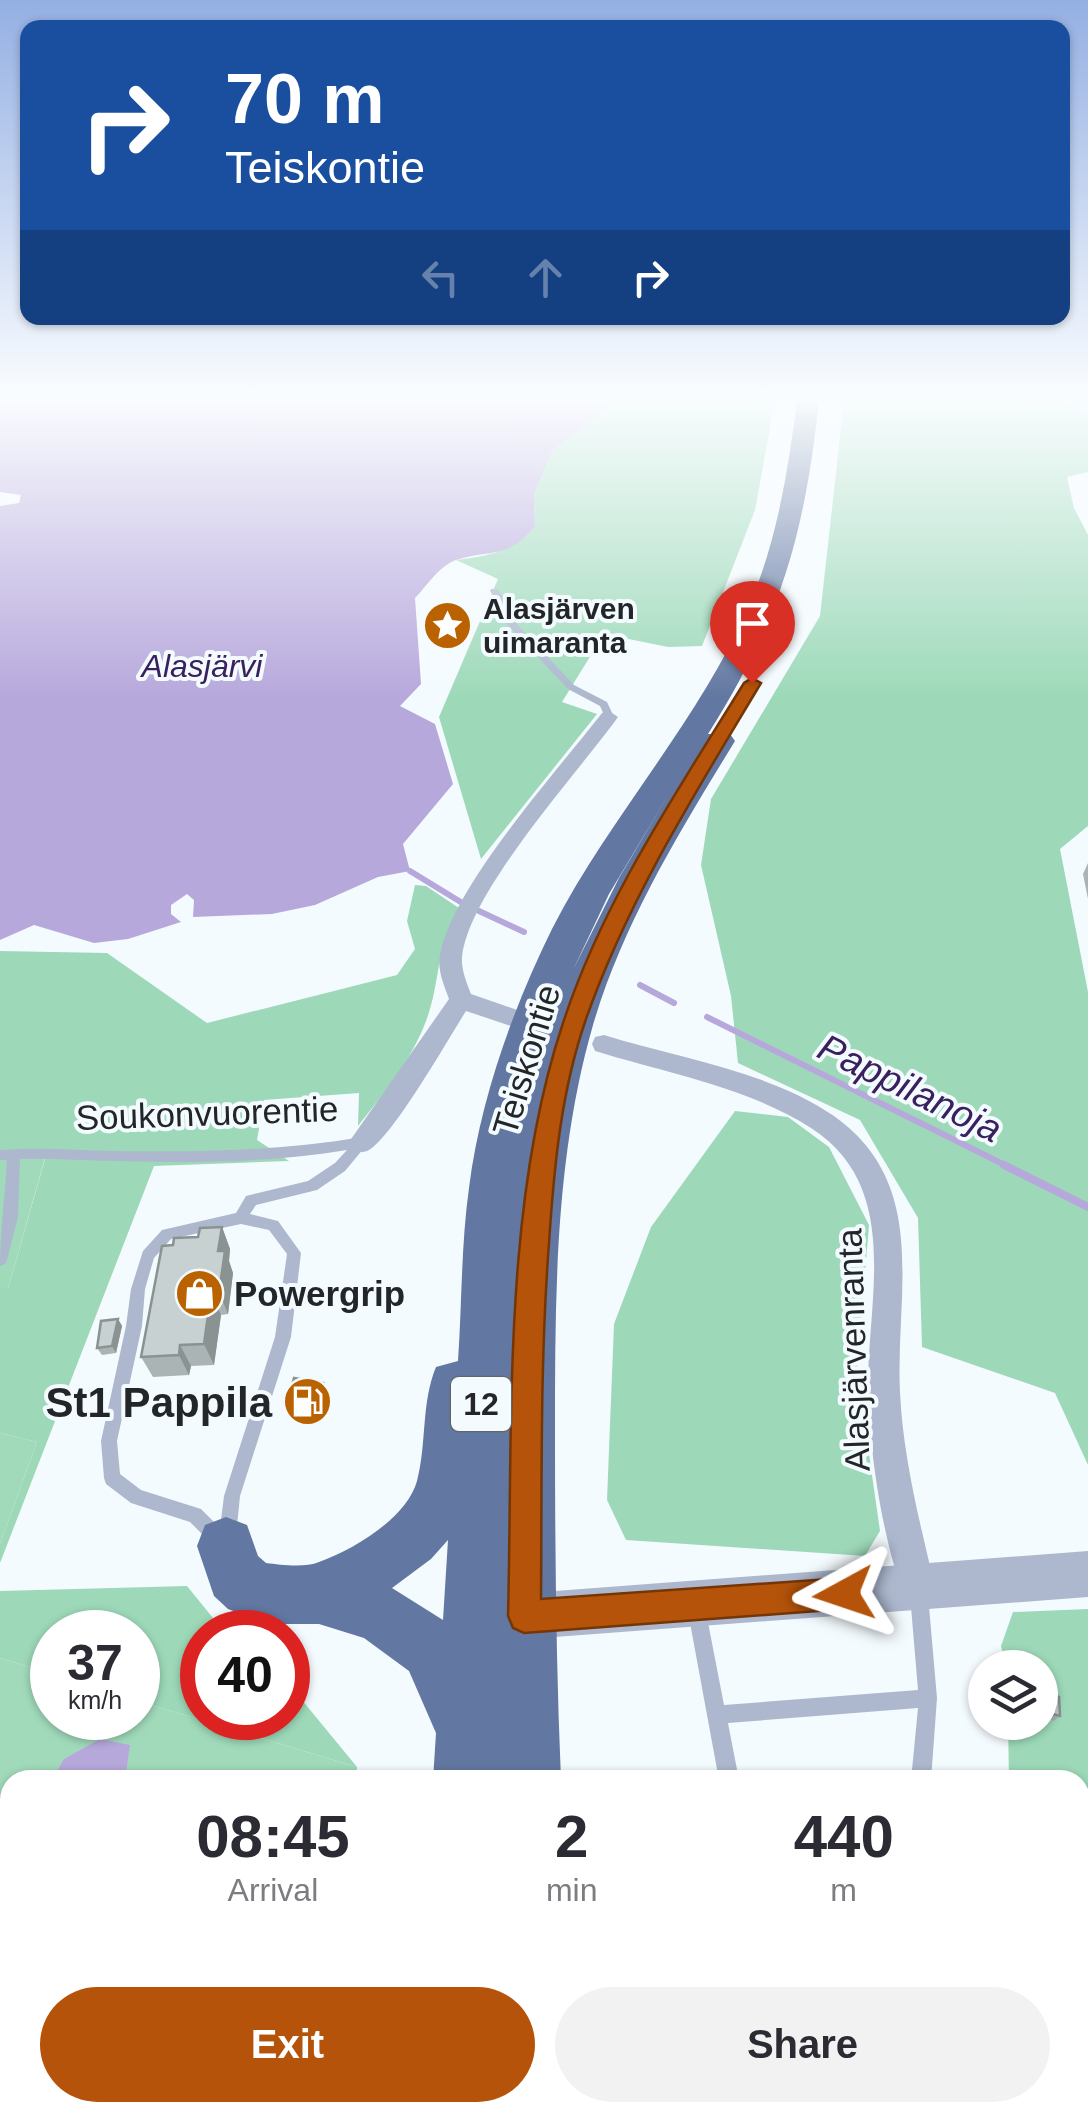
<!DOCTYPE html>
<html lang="en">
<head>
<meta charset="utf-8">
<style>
	:root { --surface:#fff; --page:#f2f2f3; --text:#2b2b33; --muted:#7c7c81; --accent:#b45309 }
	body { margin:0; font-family:Helvetica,sans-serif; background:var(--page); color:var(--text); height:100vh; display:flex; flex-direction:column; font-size:38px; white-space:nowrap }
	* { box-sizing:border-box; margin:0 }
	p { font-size:32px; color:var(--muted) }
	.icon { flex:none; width:55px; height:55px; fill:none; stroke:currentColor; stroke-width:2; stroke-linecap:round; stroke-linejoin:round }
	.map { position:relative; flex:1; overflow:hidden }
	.panel { position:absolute; left:0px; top:1770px; width:1090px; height:352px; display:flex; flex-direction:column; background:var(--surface); border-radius:30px 30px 0 0; box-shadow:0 2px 8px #0004 }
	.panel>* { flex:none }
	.banner { position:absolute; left:20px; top:20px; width:1050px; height:305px; border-radius:20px; box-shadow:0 2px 8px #0004; background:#1a4fa0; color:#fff; overflow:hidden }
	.controls { position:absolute; left:968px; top:1650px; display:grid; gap:20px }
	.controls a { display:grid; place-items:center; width:90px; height:90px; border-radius:50%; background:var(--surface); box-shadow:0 2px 8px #0004; font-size:50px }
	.speed { position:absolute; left:30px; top:1610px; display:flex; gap:20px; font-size:50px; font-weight:700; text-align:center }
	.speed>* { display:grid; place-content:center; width:130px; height:130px; border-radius:50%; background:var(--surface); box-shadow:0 2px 8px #0004; line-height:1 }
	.speed small { font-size:25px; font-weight:400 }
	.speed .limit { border:15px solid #d22; background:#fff; color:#111 }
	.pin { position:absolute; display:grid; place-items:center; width:85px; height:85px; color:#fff; margin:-102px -42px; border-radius:50% 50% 50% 0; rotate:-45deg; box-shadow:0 0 10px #0007 }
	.pin .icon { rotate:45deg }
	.me { position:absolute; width:110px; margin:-55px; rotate:265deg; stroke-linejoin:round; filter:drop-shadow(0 0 8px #0008) }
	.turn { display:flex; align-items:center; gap:35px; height:210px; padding:0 40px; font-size:45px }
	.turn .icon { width:130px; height:130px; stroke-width:2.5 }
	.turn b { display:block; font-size:70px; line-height:85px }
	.lanes { display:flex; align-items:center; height:95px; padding:0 40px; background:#0003; justify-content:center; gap:50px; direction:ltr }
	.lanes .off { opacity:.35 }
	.eta { display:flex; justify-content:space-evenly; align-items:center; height:170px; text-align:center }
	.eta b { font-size:60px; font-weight:800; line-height:70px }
	.cta { display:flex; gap:20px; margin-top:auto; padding:20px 40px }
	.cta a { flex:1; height:115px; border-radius:60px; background:var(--accent); color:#fff; font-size:40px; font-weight:800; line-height:115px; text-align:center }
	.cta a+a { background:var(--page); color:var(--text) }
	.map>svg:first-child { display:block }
</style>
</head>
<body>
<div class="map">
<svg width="1088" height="2122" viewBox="0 0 1088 2122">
	<rect width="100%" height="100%" fill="#f4fbfe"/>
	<g fill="#a1dabb">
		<polygon points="47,1151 8,1289 0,1289 0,1157"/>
		<polygon points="0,1433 37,1442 0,1544"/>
		<polygon points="0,1658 52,1674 52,1718 138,1718 138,1701 357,1767 356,1780 10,1780 10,2112 328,2113 327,2122 0,2122"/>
	</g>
	<g fill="#9dd9b9">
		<path d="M618,401H775L755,510L702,646L668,647L604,634L562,702L597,714L481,859L439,717L498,579L456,560C488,556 513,552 535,527L534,495L553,450Z"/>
		<polygon points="844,401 1066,401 1088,413 1088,472 1067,477 1074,508 1088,535 1088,826 1060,849 1088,992 1088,1465 1055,1393 922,1347 918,1218 860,1120 738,1063 731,996 701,865 711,799 820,616"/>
		<path d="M415,885L426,886L459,908C435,948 441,982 426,1021C411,1061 384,1093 358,1126L359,1093L264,1100L257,1140L289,1161L154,1166L0,1563V1544L37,1442L0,1433V1289H8L47,1152L0,1157V951L107,953L207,1023L397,975L415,949L407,921Z"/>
		<polygon points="735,1111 788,1117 829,1147 869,1225 857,1370 880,1531 865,1556 626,1540 607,1500 614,1324 651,1227"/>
		<polygon points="187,1586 222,1629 286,1632 202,1632 202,1718 288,1718 288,1683 357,1767 138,1701 138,1632 52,1632 52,1674 0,1658 0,1591"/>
		<polygon points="1088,1609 1088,2122 1014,2122 1014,2113 1080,2112 1080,1780 1009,1780 1008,1723 1040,1722 1040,1668 1006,1667 1001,1646 1013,1612"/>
	</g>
	<g fill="#b7a8dc">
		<path d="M0,401H618L553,450L534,495L535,527C506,560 491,549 456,560C439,566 427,586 415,598L421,684L400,706L435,724L453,784L403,844L410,871L378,877L315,905L272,914L193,917L194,900L187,894L171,905V914L181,922L128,939L94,943L34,925L0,940V506L19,503L21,495L0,492Z"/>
		<polygon points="100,1739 130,1745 125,1780 52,1780 64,1759"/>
		<polygon points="10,1863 10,2041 0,2045 0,1886"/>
	</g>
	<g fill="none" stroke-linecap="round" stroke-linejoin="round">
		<g stroke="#b7a8dc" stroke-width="6">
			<polyline points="410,871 464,904"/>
			<polyline points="479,911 524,932"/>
			<polyline points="640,985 674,1003"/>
			<polyline points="707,1017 1009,1167"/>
		</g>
		<polyline stroke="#b7a8dc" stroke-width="8" points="1004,1165 1088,1207"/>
		<g fill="#adb8ce" fill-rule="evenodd">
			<polygon points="491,589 497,589 507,602 512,619 574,685 607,702 614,717 612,719 606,719 600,706 568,689 505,622 499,602 490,591"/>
			<path d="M362,1137L367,1138L369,1142L345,1171L317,1190L256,1205L250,1214L278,1221L301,1253L291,1337L240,1496L235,1546L232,1552L226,1555L220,1552L190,1522L131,1503L106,1484L104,1478L101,1441L126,1326L131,1289L143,1251L162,1230L236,1213L246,1196L308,1181L335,1163L347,1150C271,1163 191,1163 114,1161C83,1161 52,1158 20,1159L18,1217L7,1260L5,1264L0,1266C0,1231 5,1196 7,1160H0V1150C39,1147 77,1150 116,1151C198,1152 281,1151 362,1137ZM241,1224L269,1230L287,1254L275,1337L224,1496L220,1528L201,1509L141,1490L120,1474L117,1441L142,1326L145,1289L154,1258L171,1239Z"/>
			<polygon points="919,1586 925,1589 928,1595 937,1698 931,1780 911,1780 918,1708 728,1723 739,1780 719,1780 688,1612 691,1606 697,1603 703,1606 706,1612 724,1705 918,1690 910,1595 913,1589"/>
			<polygon points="680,2112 702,2112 705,2122 683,2122"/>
			<polygon points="845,2112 927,2112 924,2120 919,2122 838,2122 841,2114"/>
		</g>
		<g fill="#adb8ce" fill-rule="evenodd">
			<path d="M609,711L618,717C578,773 469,891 462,957C461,970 467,983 471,994L523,1012L526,1018L523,1024L514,1027L466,1011C450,1036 390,1142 367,1151C361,1153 359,1152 353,1150L349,1142L449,999C444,985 437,970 440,955C452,887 558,770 602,713Z"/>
			<path d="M604,1035C678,1058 769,1071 834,1116C931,1185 895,1294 900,1392C903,1458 920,1523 935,1587L930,1599L918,1604L906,1599C883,1546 869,1448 868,1389C867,1300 903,1187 811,1128C747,1087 666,1073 595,1051L592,1044L595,1037Z"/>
		</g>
		<polygon fill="#adb8ce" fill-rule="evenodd" points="1088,1551 1088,1597 515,1640 499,1633 492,1617 499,1601 515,1594"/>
		<g fill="#6277a1" fill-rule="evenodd">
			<path d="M797,401H819C805,533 780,621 708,734H730L735,741C680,831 623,923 593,1025C555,1157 555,1295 555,1431C555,1548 556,1664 561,1780H433L436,1733L409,1671L364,1638L319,1624H269L228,1609L214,1596L197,1546L205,1525L226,1517L247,1525L258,1556L266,1563C281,1565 305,1568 319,1562C353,1550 407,1518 417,1481C427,1443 421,1403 436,1367L458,1361C462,1304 461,1245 469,1188C480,1100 513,1008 552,929C609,817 698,723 749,606C777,541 788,471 797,401ZM670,792L619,878L573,970L609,894ZM448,1540L443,1620L392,1588L431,1559Z"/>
			<rect x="427" y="2112" width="147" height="10"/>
		</g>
	</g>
	<g fill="#abb4b4">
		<polygon points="1075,401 1088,401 1088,409"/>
		<polygon points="1088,863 1088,899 1083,874"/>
		<polygon points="222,1227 230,1249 229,1261 233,1273 228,1314 221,1315 214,1365 191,1366 189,1375 153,1377 141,1357 173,1245 198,1237"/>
		<polygon points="118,1319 122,1326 116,1353 102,1355 97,1348"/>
		<polygon points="323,1383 326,1389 317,1418 288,1414 286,1407"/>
		<polygon points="1040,1691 1060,1716 1054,1721 1040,1717"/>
	</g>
	<g fill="#8b9292">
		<polygon points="222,1227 230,1249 229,1261 233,1273 228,1314 219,1292 218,1251"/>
		<polygon points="211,1293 221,1315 214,1365 204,1344"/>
		<polygon points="118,1319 122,1326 116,1353 112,1346"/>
		<polygon points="180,1345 191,1366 189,1375 179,1355"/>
		<polygon points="323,1383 326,1389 317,1418 315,1412"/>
	</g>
	<g fill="#c7d1d1" stroke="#8b9292" stroke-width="2.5">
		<polygon points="222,1227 218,1251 225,1251 219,1292 211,1293 204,1344 180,1345 179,1355 141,1357 162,1246 173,1245 174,1238 198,1237 200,1228"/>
		<polygon points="118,1319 112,1346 97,1348 101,1321"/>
		<polygon points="294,1378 323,1383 315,1412 286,1407"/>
		<polygon points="1040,1691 1059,1697 1060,1716 1040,1711"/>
		<polygon points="861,1775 862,1780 802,1780 801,1779"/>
	</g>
	<linearGradient id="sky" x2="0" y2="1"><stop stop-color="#94afe3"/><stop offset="0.57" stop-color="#fafdff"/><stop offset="1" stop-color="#fafdff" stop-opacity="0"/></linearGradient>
	<rect width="1088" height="698" fill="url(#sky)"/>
	<path fill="#b45309" stroke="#753606" stroke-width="2.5" d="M752,678L761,683C696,792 628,899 586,1019C561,1091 554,1167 549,1243C540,1361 542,1480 541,1599L844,1578L856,1582L860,1594L856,1605L844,1609L524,1633L513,1628L508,1616C513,1425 502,1205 563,1023C603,900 677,792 744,683Z"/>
	<defs>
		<symbol id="sight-disc" viewBox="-11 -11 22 22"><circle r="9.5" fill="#bb6200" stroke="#f4fbfe"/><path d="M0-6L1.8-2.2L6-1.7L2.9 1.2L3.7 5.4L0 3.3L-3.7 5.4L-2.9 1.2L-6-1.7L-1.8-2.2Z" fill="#fff"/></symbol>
		<symbol id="shop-disc" viewBox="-11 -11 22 22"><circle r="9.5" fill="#bb6200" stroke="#f4fbfe"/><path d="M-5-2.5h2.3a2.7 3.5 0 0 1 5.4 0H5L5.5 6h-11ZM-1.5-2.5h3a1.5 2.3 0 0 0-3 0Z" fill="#fff"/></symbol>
		<symbol id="fuel-disc" viewBox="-11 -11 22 22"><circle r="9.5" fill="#bb6200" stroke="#f4fbfe"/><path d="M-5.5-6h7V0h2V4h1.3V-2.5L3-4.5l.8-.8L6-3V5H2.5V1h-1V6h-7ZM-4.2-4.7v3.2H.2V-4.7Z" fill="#fff"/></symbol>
	</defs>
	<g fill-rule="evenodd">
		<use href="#sight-disc" x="420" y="598" width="55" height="55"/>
		<use href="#shop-disc" x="172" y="1266" width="55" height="55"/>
		<use href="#fuel-disc" x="280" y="1374" width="55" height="55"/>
	</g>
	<g text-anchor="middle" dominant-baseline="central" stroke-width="8" stroke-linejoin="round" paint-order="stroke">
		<g font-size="30" font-weight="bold" fill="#232628" stroke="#f4fbfe" text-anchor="start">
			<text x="483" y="608">Alasjärven<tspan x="483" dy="34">uimaranta</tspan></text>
		</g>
		<g font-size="32" font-style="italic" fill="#39205e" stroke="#f4fbfe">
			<text x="202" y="666">Alasjärvi</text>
		</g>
		<rect fill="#f4fbfe" stroke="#626668" stroke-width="2.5" x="451" y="1377" width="60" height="54" rx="8"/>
		<g font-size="32" font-weight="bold" fill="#232628">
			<text x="481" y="1404">12</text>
		</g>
		<g font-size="35" fill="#232628" stroke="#f4fbfe">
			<text transform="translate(526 1060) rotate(-73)">Teiskontie</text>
			<text transform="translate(207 1113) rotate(-2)">Soukonvuorentie</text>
			<text transform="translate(853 1350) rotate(-92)">Alasjärvenranta</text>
		</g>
		<g font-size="35" font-weight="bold" fill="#232628" stroke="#f4fbfe" text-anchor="start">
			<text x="234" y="1293">Powergrip</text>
		</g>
		<g font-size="38" font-style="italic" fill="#39205e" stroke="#f4fbfe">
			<text transform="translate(910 1088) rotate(26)">Pappilanoja</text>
		</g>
		<g font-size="42" font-weight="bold" fill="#232628" stroke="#f4fbfe" text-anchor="end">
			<text x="272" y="1402">St1 Pappila</text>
		</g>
	</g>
</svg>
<div class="controls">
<a><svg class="icon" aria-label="layers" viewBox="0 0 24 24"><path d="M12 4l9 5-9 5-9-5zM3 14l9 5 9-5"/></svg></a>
</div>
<div class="speed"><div>37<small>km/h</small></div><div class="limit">40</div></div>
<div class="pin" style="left:752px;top:683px;background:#d93025"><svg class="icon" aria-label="arrive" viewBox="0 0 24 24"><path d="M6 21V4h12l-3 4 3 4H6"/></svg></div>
<svg class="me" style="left:844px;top:1594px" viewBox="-20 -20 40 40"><path d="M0-17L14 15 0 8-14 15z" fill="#b45309" stroke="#fff" stroke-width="4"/></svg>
<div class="banner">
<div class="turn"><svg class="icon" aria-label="right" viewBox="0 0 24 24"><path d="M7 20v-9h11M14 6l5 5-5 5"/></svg><div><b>70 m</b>Teiskontie</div></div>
<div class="lanes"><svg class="icon off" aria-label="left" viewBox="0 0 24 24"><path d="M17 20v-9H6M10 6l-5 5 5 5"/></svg><svg class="icon off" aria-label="ahead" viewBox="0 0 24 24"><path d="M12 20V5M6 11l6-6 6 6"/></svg><svg class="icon" aria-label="right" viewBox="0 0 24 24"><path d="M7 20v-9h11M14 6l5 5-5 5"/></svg></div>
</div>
<section class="panel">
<div class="eta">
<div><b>08:45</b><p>Arrival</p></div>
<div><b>2</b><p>min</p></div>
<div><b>440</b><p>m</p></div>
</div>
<div class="cta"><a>Exit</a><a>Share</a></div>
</section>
</div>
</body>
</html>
